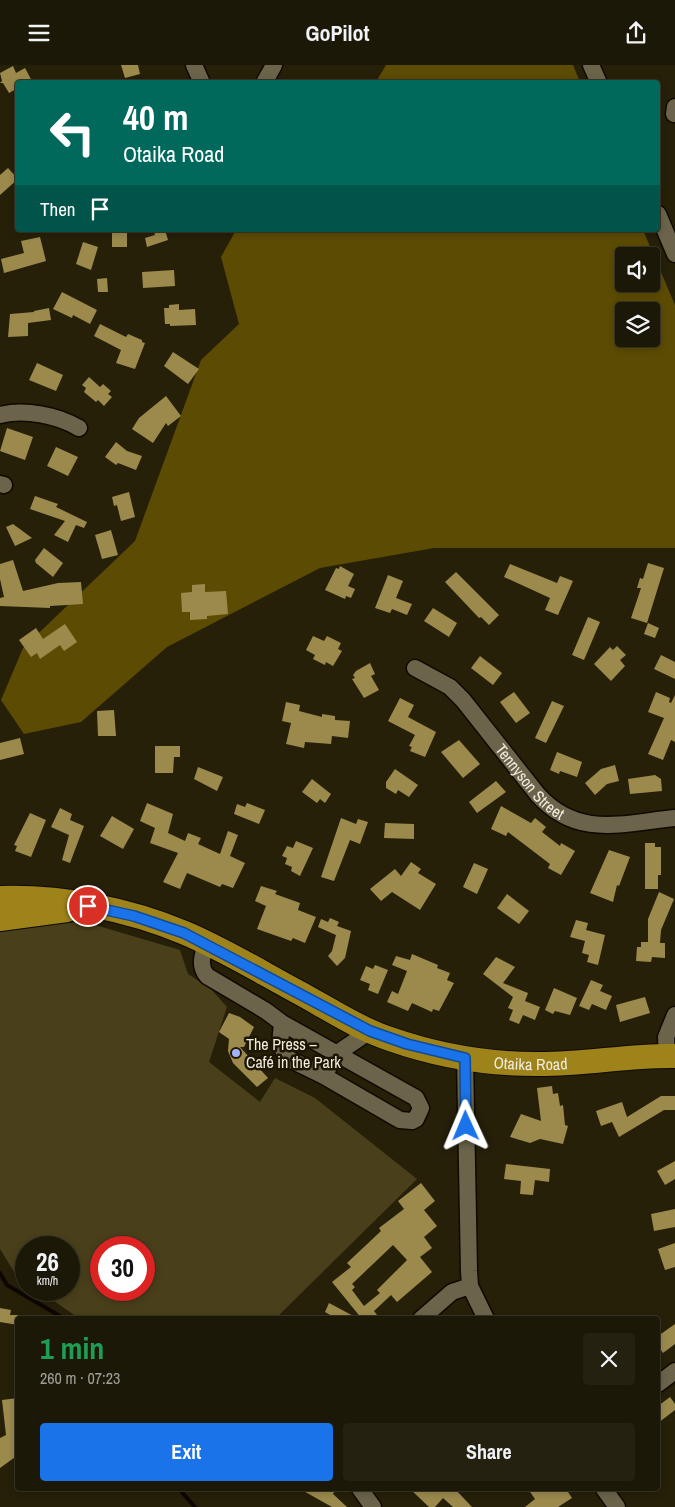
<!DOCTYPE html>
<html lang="en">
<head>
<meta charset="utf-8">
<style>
	:root { --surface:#1c1807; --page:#252111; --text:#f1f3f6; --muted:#a0a09b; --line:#3a3728; --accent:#1a73e8 }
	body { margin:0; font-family:"Archivo Narrow",sans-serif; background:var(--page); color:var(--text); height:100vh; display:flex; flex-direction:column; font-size:19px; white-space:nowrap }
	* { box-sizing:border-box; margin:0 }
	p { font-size:16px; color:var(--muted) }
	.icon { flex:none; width:28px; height:28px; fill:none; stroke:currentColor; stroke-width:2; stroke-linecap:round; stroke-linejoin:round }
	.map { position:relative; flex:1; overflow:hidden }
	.sheet { position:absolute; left:15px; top:1251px; width:645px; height:175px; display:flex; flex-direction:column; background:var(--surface); border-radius:5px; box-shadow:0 2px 8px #0003,0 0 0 1px var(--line) }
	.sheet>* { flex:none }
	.banner { position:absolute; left:15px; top:15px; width:645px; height:152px; border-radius:5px; box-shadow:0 2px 8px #0003,0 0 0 1px var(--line); background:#00695c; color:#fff; overflow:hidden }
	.buttons { position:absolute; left:615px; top:182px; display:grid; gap:10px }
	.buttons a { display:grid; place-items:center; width:45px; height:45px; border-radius:5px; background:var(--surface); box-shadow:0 2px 8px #0003,0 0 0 1px var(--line); font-size:25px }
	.speed { position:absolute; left:15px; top:1171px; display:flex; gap:10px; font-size:25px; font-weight:700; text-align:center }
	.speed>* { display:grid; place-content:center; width:65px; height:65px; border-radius:50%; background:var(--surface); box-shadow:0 2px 8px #0003,0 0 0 1px var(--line); line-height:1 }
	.speed small { font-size:12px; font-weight:400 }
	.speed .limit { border:8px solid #d22; background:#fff; color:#111 }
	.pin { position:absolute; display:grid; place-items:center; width:42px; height:42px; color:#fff; margin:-21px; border:2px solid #fff; border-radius:50%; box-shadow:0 1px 5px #0007 }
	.me { position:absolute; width:55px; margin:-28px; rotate:359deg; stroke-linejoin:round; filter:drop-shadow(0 0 4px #0008) }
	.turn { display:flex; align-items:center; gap:18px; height:105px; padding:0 25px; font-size:22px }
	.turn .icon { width:65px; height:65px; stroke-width:2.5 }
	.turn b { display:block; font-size:35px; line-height:42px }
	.then { display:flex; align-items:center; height:48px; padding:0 25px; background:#0003; gap:10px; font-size:19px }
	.round { display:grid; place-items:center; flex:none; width:52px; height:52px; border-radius:5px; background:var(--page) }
	.headline { display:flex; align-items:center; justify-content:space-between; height:85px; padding:0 25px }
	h1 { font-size:30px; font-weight:800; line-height:38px; color:#1e9e55 }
	.primary-button { display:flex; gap:10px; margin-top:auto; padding:10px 25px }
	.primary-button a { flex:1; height:58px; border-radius:5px; background:var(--accent); color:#fff; font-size:20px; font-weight:800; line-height:58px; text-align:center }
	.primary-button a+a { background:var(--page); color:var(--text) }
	header { display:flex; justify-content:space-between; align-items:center; height:65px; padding:0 25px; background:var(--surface); font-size:22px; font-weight:800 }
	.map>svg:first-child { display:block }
</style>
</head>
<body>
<header><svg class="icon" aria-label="menu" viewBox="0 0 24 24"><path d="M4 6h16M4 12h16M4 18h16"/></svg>GoPilot<svg class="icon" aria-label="share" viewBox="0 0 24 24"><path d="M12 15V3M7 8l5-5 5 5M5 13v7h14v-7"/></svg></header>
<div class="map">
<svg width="675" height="1442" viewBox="0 0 675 1442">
	<rect width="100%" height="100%" fill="#262009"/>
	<path fill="#493f1a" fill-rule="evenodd" d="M85,857L180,885L188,909L211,924L227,942L209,997L260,1037L275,1013L315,1033L417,1114L275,1254H80L38,1225H69V1182H26V1217L16,1210L0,1184V864L39,858ZM101,1182H144V1225H101Z"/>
	<g fill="#5c4b03" fill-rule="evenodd">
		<polygon points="386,0 573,0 580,17 376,17"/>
		<path d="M236,165H643L675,240V483H434L320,503L167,582L81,657L24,669L1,635L23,583L135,476L201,295L239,259L221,192ZM624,191H651V219H624ZM624,246H651V274H624Z"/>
	</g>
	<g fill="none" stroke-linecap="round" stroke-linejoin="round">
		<g stroke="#0e0600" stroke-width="4">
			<polyline points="0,1208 7,1220 65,1254"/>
			<polyline points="179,1424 195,1442"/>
		</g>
	</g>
	<g fill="#9c8a4d" fill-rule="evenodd">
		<polygon points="121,0 138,0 140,9 125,13"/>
		<polygon points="13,1 16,8 25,3 33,18 18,18 18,23 9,28 3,18 0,18 2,16 0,8"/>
		<polygon points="8,103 18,114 0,130 0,110"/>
		<rect x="112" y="165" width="15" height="17"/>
		<polygon points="154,165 165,165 168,175 147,182 145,173 155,170"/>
		<polygon points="40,172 46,196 4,208 1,194 24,188 21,176"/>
		<polygon points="83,177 98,182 91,205 76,199"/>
		<polygon points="174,205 175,221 143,223 142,207"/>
		<polygon points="107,213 108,227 98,227 97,214"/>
		<polygon points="62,227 97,245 90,259 73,250 72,253 53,244"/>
		<polygon points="179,239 179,245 195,244 196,260 170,261 170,259 165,259 164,243 169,243 169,240"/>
		<polygon points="49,243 51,255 28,258 28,271 8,272 10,249 34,247 34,246"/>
		<polygon points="100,259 126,272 128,269 142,275 142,277 145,278 135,304 116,298 121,285 94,271"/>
		<polygon points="173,287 199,304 188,319 164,301"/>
		<polygon points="37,298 63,310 56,326 29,315"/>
		<polygon points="89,312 100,322 103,319 111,326 108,329 112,332 104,341 98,335 96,337 84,327 86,323 82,320"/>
		<polygon points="166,331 181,351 168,361 166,358 153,378 132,364 139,353"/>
		<polygon points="7,363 33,372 25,395 0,386"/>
		<polygon points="116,377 127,386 142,391 136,405 118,398 116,400 105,392"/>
		<polygon points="56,382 78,392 68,411 47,401"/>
		<polygon points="129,427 135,452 121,456 117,440 114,441 112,432"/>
		<polygon points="35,431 58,439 56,442 87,457 84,463 76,460 68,477 54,470 65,456 30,444"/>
		<polygon points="13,459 32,473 15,481 6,462"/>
		<polygon points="111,465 118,490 102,494 95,470"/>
		<polygon points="44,483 63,498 53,512 36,498 35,495"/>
		<polygon points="13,495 23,526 58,518 81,517 83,539 50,541 50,543 0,541 0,533 4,532 0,514 0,499"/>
		<polygon points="648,498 664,503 647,558 631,553 641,523 637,523 640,513 643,514"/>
		<polygon points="510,499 557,518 560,511 573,516 558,550 545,545 550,533 504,512"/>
		<polygon points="340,501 354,509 348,521 355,524 351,533 346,531 345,534 325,525 336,503 339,504"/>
		<polygon points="456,507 499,550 489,560 481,552 479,553 445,517"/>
		<polygon points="388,510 403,516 396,533 412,539 407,550 392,544 390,548 375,543"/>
		<polygon points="205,519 205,527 226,526 228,549 207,551 207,554 190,555 190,547 182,547 181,528 192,527 192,520"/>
		<polygon points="433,543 457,558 449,572 424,556"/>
		<polygon points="588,552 600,557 584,595 572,590"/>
		<polygon points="648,558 659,563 655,573 644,569"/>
		<polygon points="65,559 77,577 64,586 60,580 40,594 37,588 31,592 19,575 36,563 43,574"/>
		<polygon points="313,571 324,576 327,571 341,578 338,584 342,586 333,601 326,597 325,600 313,594 315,590 306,585"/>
		<polygon points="617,581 626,590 620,595 625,601 611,616 594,599 610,582 613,585"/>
		<polygon points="661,590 675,597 675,614 654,604"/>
		<polygon points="480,591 502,608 493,620 471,603"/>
		<polygon points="370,598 375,609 371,611 379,625 364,633 352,614 355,613 353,610 356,606"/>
		<polygon points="514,627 530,648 516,658 500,637"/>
		<polygon points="656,627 670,633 669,637 671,638 675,630 675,677 671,675 663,695 648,689 664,653 648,647"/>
		<polygon points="400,633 414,640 408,652 436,667 425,692 410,686 412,682 409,681 415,670 388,656"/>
		<polygon points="552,636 564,641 546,678 535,673"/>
		<polygon points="286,637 300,640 299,646 322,652 322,649 335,651 335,655 350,656 348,673 332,671 331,679 305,677 304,683 286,679 291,658 282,656"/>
		<polygon points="114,645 116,671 98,671 97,646"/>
		<polygon points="20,673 24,689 0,695 0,678"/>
		<polygon points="459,675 480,699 463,713 441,687"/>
		<polygon points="155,681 180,681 180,692 174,692 173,708 155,708"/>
		<polygon points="557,687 582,697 577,712 560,706 559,709 550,705"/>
		<polygon points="615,700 619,716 607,719 595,730 585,718 601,704"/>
		<polygon points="198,702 223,712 217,726 194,714"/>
		<polygon points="395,704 418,720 409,732 398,725 396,729 386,723 386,717"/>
		<polygon points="655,710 661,714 662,726 630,729 628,714"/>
		<polygon points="312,714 331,729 325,738 320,734 317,738 302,727"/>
		<polygon points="496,716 506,727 477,748 469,737"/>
		<polygon points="147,738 173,749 168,768 185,776 188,768 201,773 198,779 220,789 228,766 238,770 230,791 245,798 233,823 222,819 220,822 187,808 180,824 163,817 178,788 150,778 155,763 140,756"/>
		<polygon points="247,738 265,745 259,759 234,749 237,739 245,742"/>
		<polygon points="501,741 531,758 535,753 546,762 542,767 560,781 561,778 575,786 561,810 548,803 550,799 508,767 506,771 491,764"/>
		<polygon points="60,743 72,749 70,755 84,761 70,798 62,795 69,770 51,762"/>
		<polygon points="30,748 46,755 31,792 15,786 17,781 14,780"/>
		<polygon points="112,751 134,764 123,784 100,771"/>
		<polygon points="341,753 356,759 358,754 368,757 360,779 350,775 334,816 321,812"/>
		<polygon points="385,758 414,759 414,774 384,773"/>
		<polygon points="296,776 313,783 300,811 291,806 292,802 285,799 287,793 282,791 287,781 293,783"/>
		<polygon points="645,778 655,778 655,782 661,782 661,810 658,810 658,824 645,824"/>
		<polygon points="609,785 630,792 619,821 617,820 613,837 590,828"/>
		<polygon points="411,797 421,804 418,808 436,819 420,845 392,827 381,836 370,824 395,804 401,811"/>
		<polygon points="474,798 488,804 477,829 463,822"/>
		<polygon points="261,821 277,826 275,829 300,838 298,845 316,852 305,878 293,873 291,876 257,864 266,841 255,836"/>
		<polygon points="659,827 674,834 661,865 660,878 665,878 665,893 652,892 651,897 636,896 637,882 641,882 641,877 648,877 648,854"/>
		<polygon points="507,829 529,846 519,859 497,843"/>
		<polygon points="330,853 339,857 337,861 351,866 345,893 337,901 328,891 332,886 336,870 318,862 321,854 328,857"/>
		<polygon points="576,855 588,858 586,865 605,870 598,900 587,897 589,890 582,888 585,876 570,872"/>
		<polygon points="412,889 438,900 437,903 450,908 447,915 454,918 439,946 433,944 432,947 412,938 408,946 387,937 392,926 398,929 407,906 392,900 396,891 410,895"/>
		<polygon points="496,892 515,902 503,918 528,928 525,936 540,942 535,955 523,950 519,959 509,955 513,945 508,943 513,932 483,909"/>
		<polygon points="375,900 388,905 378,929 368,925 370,919 360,915 366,901 373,904"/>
		<polygon points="591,915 603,920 600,926 612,931 606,945 592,939 589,945 579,941"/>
		<polygon points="554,923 577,933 570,950 555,946 553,949 545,945"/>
		<polygon points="645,932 650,948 620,957 616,940"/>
		<polygon points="229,948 240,952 254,962 244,982 240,982 268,1013 257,1022 233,998 228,986 229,974 219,967"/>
		<polygon points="552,1021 553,1029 558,1028 560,1041 563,1040 565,1060 568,1061 563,1079 540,1074 530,1078 510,1072 521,1049 541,1056 537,1023"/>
		<polygon points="661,1031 675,1031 675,1045 664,1045 619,1072 612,1057 601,1061 596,1046 622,1037 627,1052"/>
		<polygon points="675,1096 675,1114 665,1120 657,1106"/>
		<polygon points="506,1099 550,1104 549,1117 535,1115 533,1130 520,1129 521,1116 504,1114"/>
		<path d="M421,1118L435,1136L424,1145L437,1161L424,1172L432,1183L420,1192L432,1207L397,1237L391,1230L374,1246L380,1254H362L332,1217L351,1202L347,1198L381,1166L379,1163L404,1144L398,1136ZM393,1180L407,1195L377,1225L380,1228L364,1241L352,1225L355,1222L352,1219Z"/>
		<polygon points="675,1144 675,1162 654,1166 651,1149"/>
		<polygon points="675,1178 675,1202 665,1205 658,1184"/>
		<polygon points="329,1238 359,1254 337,1254 325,1247"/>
		<polygon points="0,1243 11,1245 10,1250 18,1250 18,1260 0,1257"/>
		<polygon points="675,1259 675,1279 663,1288 658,1281 658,1271"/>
		<polygon points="670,1332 675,1339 675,1345 658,1358 658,1341"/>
		<polygon points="18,1333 18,1390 0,1403 0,1373 6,1370 2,1335"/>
		<polygon points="300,1424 336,1424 333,1429 347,1442 332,1442"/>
		<polygon points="410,1424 455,1424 472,1442 453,1442 443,1433 435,1442 429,1442"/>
		<polygon points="528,1424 566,1424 572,1433 558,1442 525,1442 535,1434"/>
	</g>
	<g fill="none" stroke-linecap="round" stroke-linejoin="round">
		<defs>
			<g id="minor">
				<polyline points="194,0 202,18"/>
				<polyline points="591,0 599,18"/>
				<polyline points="264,18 274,0"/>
				<polyline points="674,49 675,42"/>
				<polyline points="658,149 675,189"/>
				<path d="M0,350C25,344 57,350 79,363"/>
				<polyline points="0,419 4,420"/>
				<path id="s1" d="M415,603L450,622L463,635L538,730C578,774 623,758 675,753"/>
				<path d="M206,878C203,890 198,900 207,911L266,946L282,958L416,1033L421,1043L416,1054L412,1056L400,1055L324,1011L287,993L280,979L282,958"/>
				<polyline points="667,991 666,972 675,950"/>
				<polyline points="465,993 469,1206 470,1221 486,1254"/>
				<polyline points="324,1011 336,989 370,966"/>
				<polyline points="421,1254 452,1227 470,1221"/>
				<polyline points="658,1319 675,1306"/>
				<polyline points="360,1424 373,1442"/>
				<polyline points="604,1424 617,1442"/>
			</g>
			<g id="highway">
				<path id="s2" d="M0,833C62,831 128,844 185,868C223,884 259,906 296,926C326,942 357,963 390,974C436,990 486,999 535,999C582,1000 628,990 675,991"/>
				<polyline points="0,854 67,845"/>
			</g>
		</defs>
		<use href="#minor" stroke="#0f0900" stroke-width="19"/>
		<use href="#highway" stroke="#0f0900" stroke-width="26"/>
		<use href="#minor" stroke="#6b644b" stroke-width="16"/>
		<use href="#highway" stroke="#9e831b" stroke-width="24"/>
	</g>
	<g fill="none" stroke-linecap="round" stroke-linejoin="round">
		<defs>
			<polyline id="route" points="88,841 134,851 184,868 370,966 407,979 465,993 466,1061"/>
		</defs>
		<use href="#route" stroke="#114b97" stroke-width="12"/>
		<use href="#route" stroke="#1a73e8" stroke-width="9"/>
	</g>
	<circle fill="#a1b3fd" stroke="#1d1602" stroke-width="2" cx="236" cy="988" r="5"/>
	<g text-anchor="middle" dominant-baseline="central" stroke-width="5" stroke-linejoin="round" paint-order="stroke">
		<g font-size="16" fill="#f0ecde" stroke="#1d1602">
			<text stroke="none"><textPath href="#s1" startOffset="164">Tennyson Street</textPath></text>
			<text stroke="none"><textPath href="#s2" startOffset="564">Otaika Road</textPath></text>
		</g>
		<g font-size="16" fill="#f0ecde" stroke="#1d1602" text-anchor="start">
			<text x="246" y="979">The Press –<tspan x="246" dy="18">Café in the Park</tspan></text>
		</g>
	</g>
</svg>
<div class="buttons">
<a><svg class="icon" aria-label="sound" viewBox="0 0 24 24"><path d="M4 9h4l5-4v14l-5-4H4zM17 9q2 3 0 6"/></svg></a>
<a><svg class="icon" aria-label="layers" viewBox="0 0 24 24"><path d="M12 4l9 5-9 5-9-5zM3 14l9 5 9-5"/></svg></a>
</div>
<div class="speed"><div>26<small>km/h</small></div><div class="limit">30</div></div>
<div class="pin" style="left:88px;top:841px;background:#d93025"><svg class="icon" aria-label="arrive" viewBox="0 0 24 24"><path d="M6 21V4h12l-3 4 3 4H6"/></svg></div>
<svg class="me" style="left:466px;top:1061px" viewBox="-20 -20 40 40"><path d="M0-17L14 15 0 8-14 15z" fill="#1a73e8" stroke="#fff" stroke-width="4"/></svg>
<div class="banner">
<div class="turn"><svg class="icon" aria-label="left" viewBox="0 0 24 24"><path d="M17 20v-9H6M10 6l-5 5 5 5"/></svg><div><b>40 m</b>Otaika Road</div></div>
<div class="then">Then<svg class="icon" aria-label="arrive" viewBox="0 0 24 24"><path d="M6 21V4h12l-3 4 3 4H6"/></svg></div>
</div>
<section class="sheet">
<div class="headline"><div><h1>1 min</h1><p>260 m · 07:23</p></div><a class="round"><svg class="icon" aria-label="close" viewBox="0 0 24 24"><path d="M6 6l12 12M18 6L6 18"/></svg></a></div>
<div class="primary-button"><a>Exit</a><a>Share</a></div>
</section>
</div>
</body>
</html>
